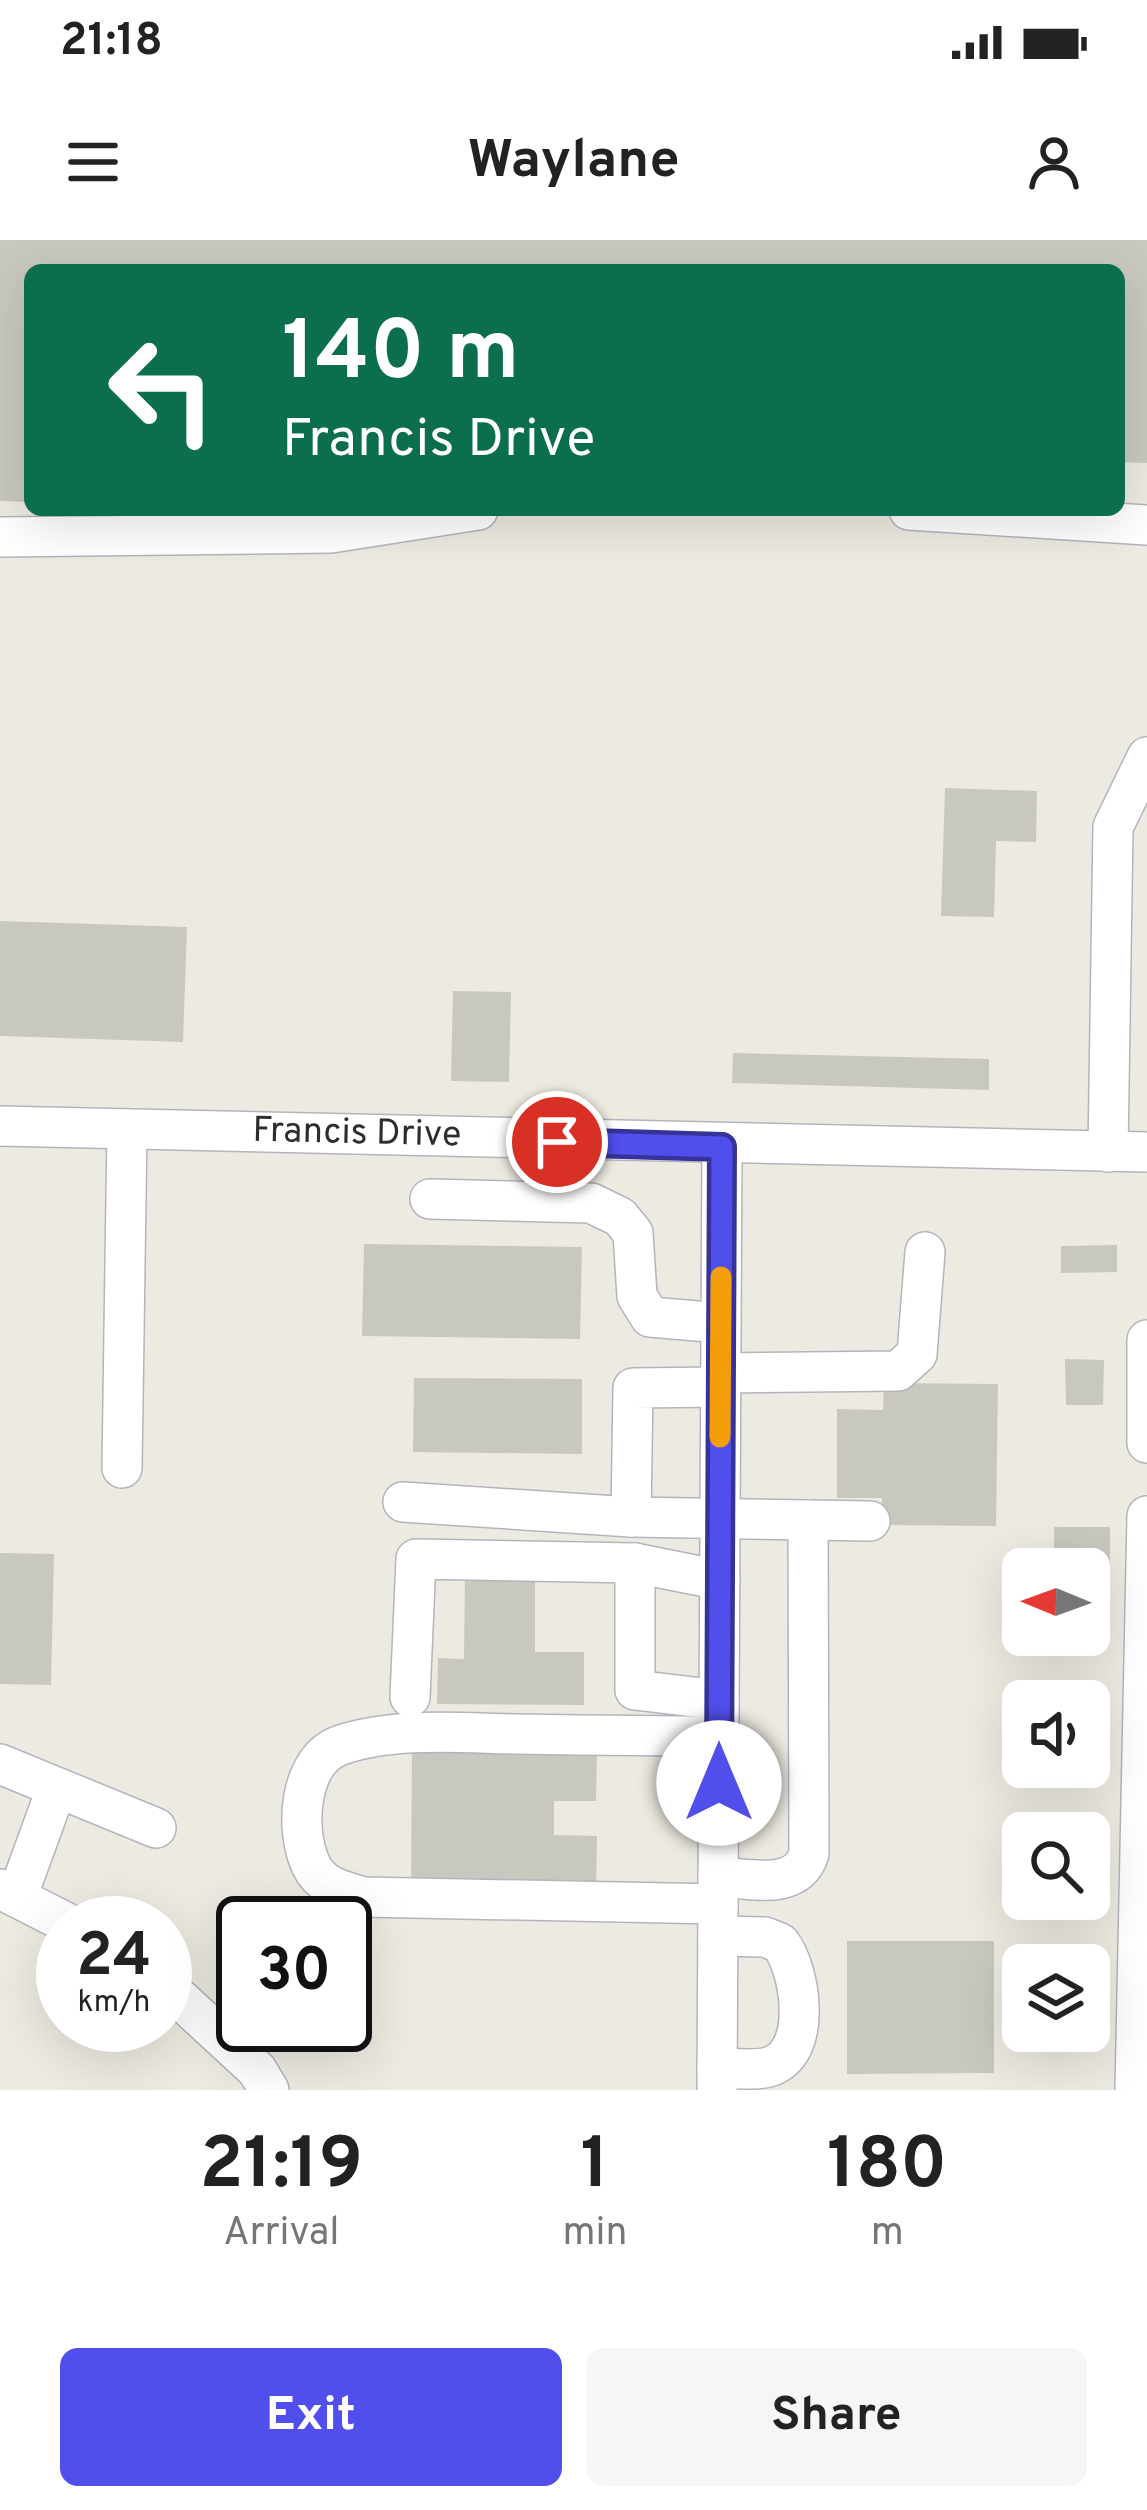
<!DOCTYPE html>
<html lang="en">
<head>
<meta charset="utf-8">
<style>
	:root { --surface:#fff; --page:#f6f6f6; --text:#222; --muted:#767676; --accent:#514feb }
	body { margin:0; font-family:Overpass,sans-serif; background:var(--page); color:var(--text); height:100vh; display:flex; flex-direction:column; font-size:45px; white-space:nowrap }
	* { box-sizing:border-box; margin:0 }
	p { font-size:39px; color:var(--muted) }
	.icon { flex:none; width:66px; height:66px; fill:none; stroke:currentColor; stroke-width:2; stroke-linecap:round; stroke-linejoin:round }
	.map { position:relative; height:1850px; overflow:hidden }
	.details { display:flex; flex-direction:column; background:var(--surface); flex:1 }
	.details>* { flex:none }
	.guide { position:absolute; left:24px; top:24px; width:1101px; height:252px; border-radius:18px; box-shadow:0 12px 48px #0002; background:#0b6e4f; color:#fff; overflow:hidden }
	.needle { width:78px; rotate:271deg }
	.fabs { position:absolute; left:1002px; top:1308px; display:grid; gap:24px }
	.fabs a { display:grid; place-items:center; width:108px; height:108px; border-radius:18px; background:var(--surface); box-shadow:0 12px 48px #0002; font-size:60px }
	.speed { position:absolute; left:36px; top:1656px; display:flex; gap:24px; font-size:60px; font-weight:700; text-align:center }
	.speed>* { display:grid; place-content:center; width:156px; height:156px; border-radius:50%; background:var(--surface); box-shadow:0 12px 48px #0002; line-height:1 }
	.speed small { font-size:30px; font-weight:400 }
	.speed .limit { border:6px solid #111; border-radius:18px; background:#fff; color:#111 }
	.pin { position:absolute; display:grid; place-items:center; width:102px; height:102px; color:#fff; margin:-51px; border:6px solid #fff; border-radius:50%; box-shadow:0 3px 12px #0007 }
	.me { position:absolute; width:132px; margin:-66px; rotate:0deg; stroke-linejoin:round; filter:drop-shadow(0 0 9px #0008) }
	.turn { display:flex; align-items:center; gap:42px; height:252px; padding:0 60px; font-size:54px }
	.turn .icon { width:156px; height:156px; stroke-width:2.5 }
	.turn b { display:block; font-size:84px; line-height:102px }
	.eta { display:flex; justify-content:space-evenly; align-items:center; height:204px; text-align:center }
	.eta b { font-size:72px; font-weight:700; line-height:84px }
	.cta { display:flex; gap:24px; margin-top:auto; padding:24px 60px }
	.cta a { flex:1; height:138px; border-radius:18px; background:var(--accent); color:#fff; font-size:48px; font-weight:700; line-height:138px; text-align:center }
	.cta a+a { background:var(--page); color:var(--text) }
	.status { display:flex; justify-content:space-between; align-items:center; height:84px; padding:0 60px; background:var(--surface); direction:ltr }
	.status svg { height:33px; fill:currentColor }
	header { display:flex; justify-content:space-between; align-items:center; height:156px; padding:0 60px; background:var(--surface); font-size:54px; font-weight:700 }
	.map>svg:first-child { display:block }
</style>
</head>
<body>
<div class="status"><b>21:18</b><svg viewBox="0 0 49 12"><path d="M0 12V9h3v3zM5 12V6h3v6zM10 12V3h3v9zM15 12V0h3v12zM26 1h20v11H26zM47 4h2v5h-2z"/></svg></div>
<header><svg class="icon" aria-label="menu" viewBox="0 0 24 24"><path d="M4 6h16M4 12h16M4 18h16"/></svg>Waylane<svg class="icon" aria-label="person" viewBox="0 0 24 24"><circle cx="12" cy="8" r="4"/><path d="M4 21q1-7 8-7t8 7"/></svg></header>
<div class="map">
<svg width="1147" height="1850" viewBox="0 0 1147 1850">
	<rect width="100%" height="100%" fill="#edeae1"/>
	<g fill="#c9c8bf">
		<polygon points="0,0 1147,0 1147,223 1119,222 1119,30 30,30 30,262 0,261"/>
		<polygon points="945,548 1037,551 1036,602 996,601 994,677 941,676"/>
		<polygon points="0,681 187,687 183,802 0,796"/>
		<polygon points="453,751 511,752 509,842 451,841"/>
		<polygon points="733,813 989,819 989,850 732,843"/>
		<polygon points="364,1004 582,1007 580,1099 362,1096"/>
		<polygon points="1117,1005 1117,1032 1061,1033 1061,1006"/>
		<polygon points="1065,1119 1104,1120 1103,1165 1066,1165"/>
		<polygon points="414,1138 582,1139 582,1214 413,1212"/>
		<polygon points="884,1143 998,1144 996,1286 881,1285 882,1258 837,1258 837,1169 883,1170"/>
		<polygon points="1054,1287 1110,1287 1110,1345 1089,1345 1089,1329 1054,1329"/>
		<polygon points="0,1313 54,1314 51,1445 0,1444"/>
		<polygon points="465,1331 535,1331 535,1412 584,1412 584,1465 437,1464 438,1418 464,1419"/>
		<polygon points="412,1508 597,1510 596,1561 554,1561 554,1595 597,1596 596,1648 411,1646"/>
		<polygon points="847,1701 994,1701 994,1833 847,1834"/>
	</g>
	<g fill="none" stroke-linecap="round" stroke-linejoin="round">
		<defs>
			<g id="minor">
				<polyline points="909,270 1147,285"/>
				<polyline points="0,297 331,293 478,270"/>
				<path id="s1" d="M0,886L1147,912"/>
				<polyline points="1108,912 1113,587 1147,517"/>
				<polyline points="430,959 591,963 620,977 633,993 637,1056 650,1077 721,1083"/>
				<polyline points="1147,1100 1147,1203"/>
				<polyline points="720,1133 898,1131 917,1114 925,1012"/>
				<polyline points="720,1147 633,1148 631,1277 870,1281"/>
				<polyline points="122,1228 127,889"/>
				<polyline points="403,1262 631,1277"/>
				<polyline points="635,1323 635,1450 719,1460"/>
				<polyline points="410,1457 416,1319 635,1323 720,1340"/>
				<polyline points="0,1524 156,1588"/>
				<path d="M718,1637C751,1638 796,1652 809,1614L808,1280"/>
				<polyline points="0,1649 67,1683"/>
				<polyline points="17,1657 56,1550"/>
				<path d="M718,1664L364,1657C344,1651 321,1647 311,1625C294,1589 299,1519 341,1505C394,1487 460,1493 516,1494C583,1495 651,1496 719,1496"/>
				<polyline points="165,1745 257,1830 269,1850"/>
				<path d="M717,1828C734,1828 760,1832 774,1825C813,1807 800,1728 780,1703L765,1697L718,1696"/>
				<polyline points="717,1850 722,907"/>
				<polyline points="1135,1850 1147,1276"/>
			</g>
		</defs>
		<use href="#minor" stroke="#b4b4bf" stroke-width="42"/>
		<use href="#minor" stroke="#fff" stroke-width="39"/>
	</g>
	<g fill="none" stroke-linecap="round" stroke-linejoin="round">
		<defs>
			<polyline id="route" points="557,902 722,907 719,1543"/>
		</defs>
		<use href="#route" stroke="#353399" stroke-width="30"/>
		<use href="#route" stroke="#514feb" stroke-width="21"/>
		<polyline stroke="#f59e0b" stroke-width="21" points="720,1197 721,1037"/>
	</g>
	<g text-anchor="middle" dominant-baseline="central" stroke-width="10" stroke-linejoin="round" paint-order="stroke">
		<g font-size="36" fill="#2d2d2d" stroke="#fff">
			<text stroke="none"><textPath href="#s1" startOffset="357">Francis Drive</textPath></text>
		</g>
	</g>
</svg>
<div class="fabs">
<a><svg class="needle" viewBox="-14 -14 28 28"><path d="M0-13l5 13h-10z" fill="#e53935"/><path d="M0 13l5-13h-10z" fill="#767676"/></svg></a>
<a><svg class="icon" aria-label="sound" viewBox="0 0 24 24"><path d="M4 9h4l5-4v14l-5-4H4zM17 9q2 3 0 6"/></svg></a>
<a><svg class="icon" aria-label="search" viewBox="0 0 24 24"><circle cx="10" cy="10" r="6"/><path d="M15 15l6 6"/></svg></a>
<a><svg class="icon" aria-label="layers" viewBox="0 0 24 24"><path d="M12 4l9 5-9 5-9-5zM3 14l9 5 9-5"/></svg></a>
</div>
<div class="speed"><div>24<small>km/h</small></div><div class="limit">30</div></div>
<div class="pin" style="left:557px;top:902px;background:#d93025"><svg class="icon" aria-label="arrive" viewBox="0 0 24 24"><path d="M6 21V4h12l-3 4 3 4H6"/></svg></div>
<svg class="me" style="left:719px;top:1543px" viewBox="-20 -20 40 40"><circle r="19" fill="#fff"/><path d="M0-13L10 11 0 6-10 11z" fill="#514feb"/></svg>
<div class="guide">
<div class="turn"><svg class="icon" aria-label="left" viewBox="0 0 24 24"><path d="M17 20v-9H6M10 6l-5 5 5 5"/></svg><div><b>140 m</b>Francis Drive</div></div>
</div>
</div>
<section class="details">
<div class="eta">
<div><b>21:19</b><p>Arrival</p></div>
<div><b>1</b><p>min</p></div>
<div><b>180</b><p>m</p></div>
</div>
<div class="cta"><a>Exit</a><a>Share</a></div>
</section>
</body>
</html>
